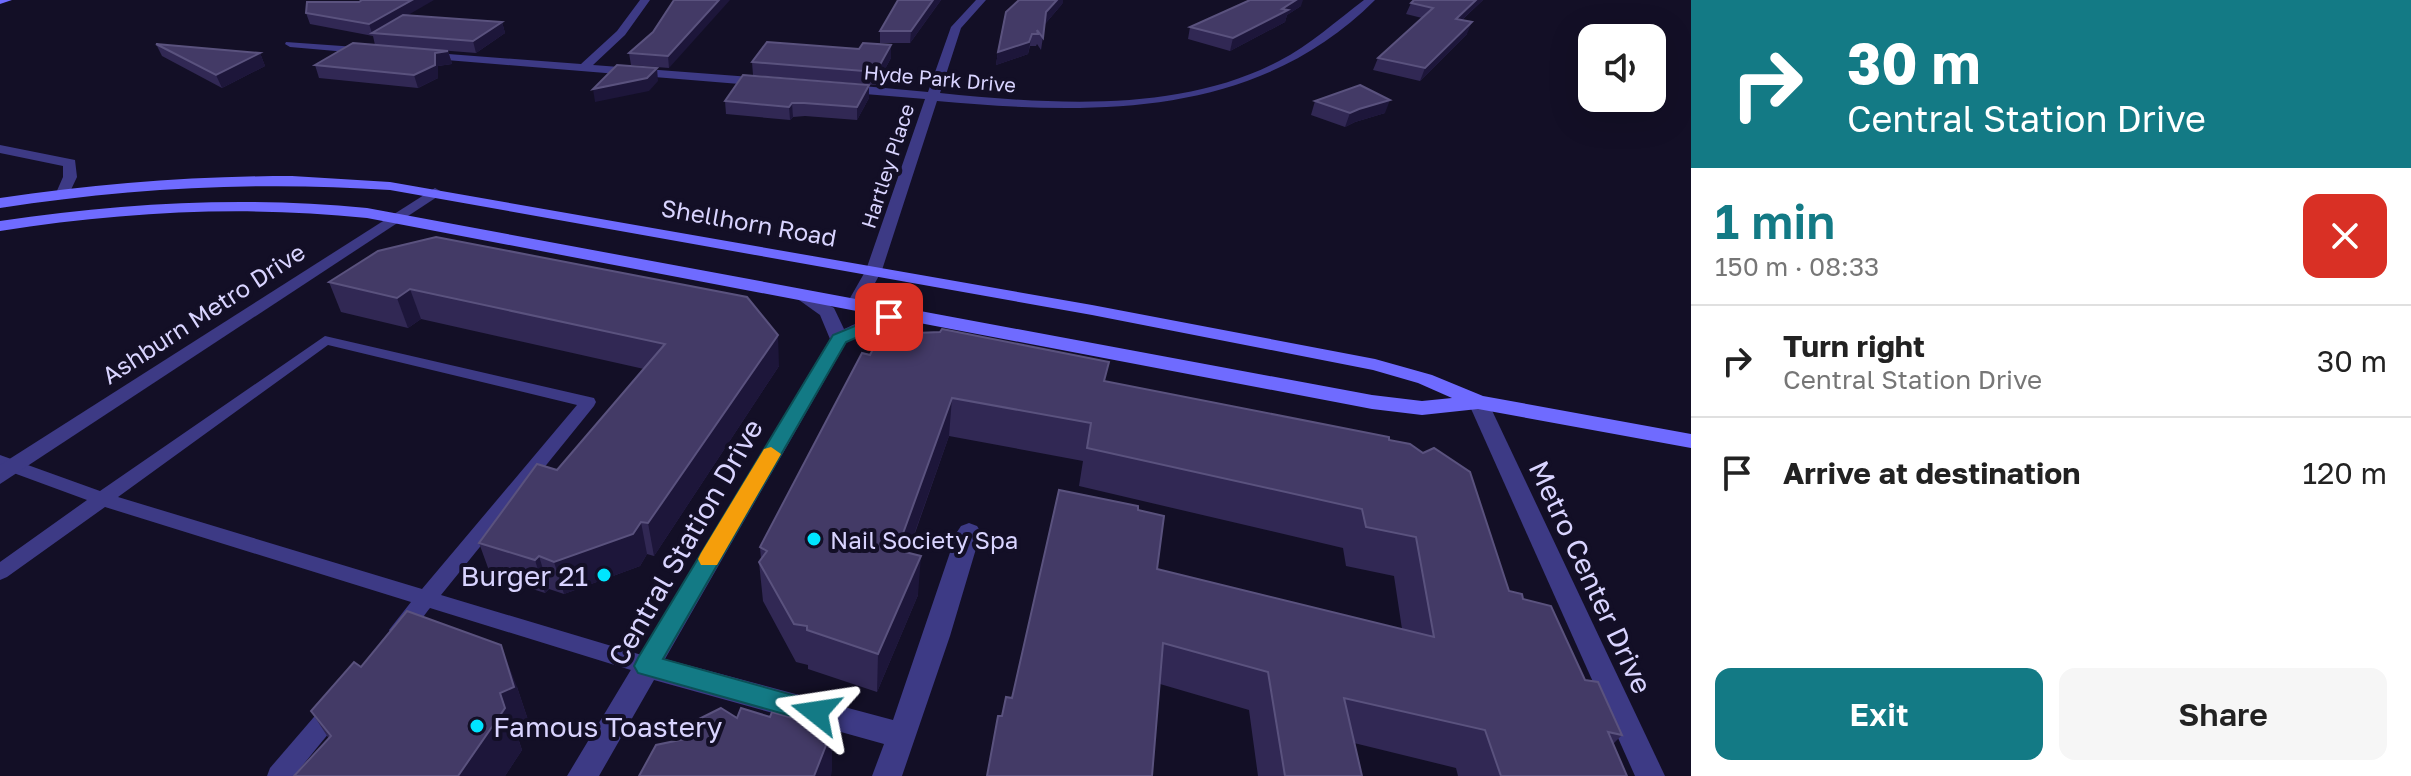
<!DOCTYPE html>
<html lang="en">
<head>
<meta charset="utf-8">
<style>
	:root { --surface:#fff; --page:#f6f6f6; --text:#222; --muted:#767676; --line:#e0e0e0; --accent:#137a85 }
	body { margin:0; font-family:"Golos Text",sans-serif; background:var(--page); color:var(--text); height:100vh; display:flex; flex-direction:column; font-size:30px; white-space:nowrap }
	* { box-sizing:border-box; margin:0 }
	p { font-size:26px; color:var(--muted) }
	.icon { flex:none; width:44px; height:44px; fill:none; stroke:currentColor; stroke-width:2; stroke-linecap:round; stroke-linejoin:round }
	.map { position:relative; flex:1; overflow:hidden }
	.sheet { display:flex; flex-direction:column; background:var(--surface); width:720px }
	.sheet>* { flex:none }
	.banner { background:#137a85; color:#fff; overflow:hidden }
	.buttons { position:absolute; left:1578px; top:24px; display:grid; gap:16px }
	.buttons a { display:grid; place-items:center; width:88px; height:88px; border-radius:16px; background:var(--surface); box-shadow:0 8px 32px #0002; font-size:40px }
	.pin { position:absolute; display:grid; place-items:center; width:68px; height:68px; color:#fff; margin:-34px; border-radius:16px; box-shadow:0 4px 12px #0006 }
	.me { position:absolute; width:88px; margin:-44px; rotate:285deg; stroke-linejoin:round; filter:drop-shadow(0 0 6px #0008) }
	.turn { display:flex; align-items:center; gap:28px; height:168px; padding:0 24px; font-size:36px }
	.turn .icon { width:104px; height:104px; stroke-width:2.5 }
	.turn b { display:block; font-size:56px; line-height:68px }
	.round { display:grid; place-items:center; flex:none; width:84px; height:84px; border-radius:16px; background:var(--page) }
	.head { display:flex; align-items:center; justify-content:space-between; height:136px; padding:0 24px }
	h1 { font-size:48px; font-weight:600; line-height:60px; color:var(--accent) }
	.primary-button { display:flex; gap:16px; margin-top:auto; padding:16px 24px }
	.primary-button a { flex:1; height:92px; border-radius:16px; background:var(--accent); color:#fff; font-size:32px; font-weight:600; line-height:92px; text-align:center }
	.primary-button a+a { background:var(--page); color:var(--text) }
	ul { padding:0; list-style:none }
	li { display:flex; align-items:center; gap:24px; height:112px; padding:0 24px; border-top:2px solid var(--line) }
	li div { flex:1 }
	li b { display:block; font-size:30px }
	li em { font-style:normal }
	main { display:flex; flex:1; min-height:0 }
	.map>svg:first-child { display:block }
</style>
</head>
<body>
<main>
<div class="map">
<svg width="1691" height="776" viewBox="0 0 1691 776">
	<rect width="100%" height="100%" fill="#130f26"/>
	<g fill="none" stroke-linecap="round" stroke-linejoin="round">
		<g fill="#3d3a85" fill-rule="evenodd">
			<path d="M325,336L594,398L596,402L594,406L441,595L655,659L658,666L655,673L647,675L430,608C420,620 410,642 393,636L389,630L411,602L105,507L7,577L0,580V562L87,500L0,468V455L100,491ZM328,345L577,405L422,589L118,497Z"/>
			<polygon points="334,700 342,703 345,710 342,717 294,776 267,776 270,768 326,703"/>
		</g>
		<g fill="#3d3a85" fill-rule="evenodd">
			<polygon points="640,0 650,0 625,35 593,65 765,78 771,82 765,86 422,58 416,55 422,52 581,64 617,31"/>
			<path d="M976,0H986L961,28L940,93C1049,104 1178,114 1279,61C1310,45 1336,21 1364,0H1375C1256,119 1094,115 937,101L882,270L861,309H849L846,305L866,270L925,99L841,92L835,88L841,84L928,92L951,27Z"/>
			<polygon points="286,42 370,48 376,51 370,54 290,47 285,44"/>
			<polygon points="0,145 75,160 77,177 68,196 58,196 56,193 63,177 63,166 0,153"/>
			<polygon points="435,188 442,192 440,195 0,484 0,465"/>
			<path d="M801,290L834,308L844,329C861,321 902,302 917,317L908,322L878,326L846,343L665,659L893,720L957,532L961,526L969,523L977,526L981,532L950,636L902,776H872L884,744L654,680L599,776H567L830,339L820,315L792,295Z"/>
		</g>
		<polygon fill="#3d3a85" fill-rule="evenodd" points="1478,395 1488,402 1665,776 1635,776 1468,402"/>
		<g fill="#6f6bff" fill-rule="evenodd">
			<polygon points="0,0 12,0 0,4"/>
			<path d="M292,176L390,182L1092,305L1375,359L1432,375L1483,396L1691,434V448L1478,409L1422,415L1372,409L367,218C243,205 123,212 0,231V221C123,203 243,196 367,208L1372,395L1422,401L1452,398L1418,383L1373,370L1092,315L390,190C259,181 130,188 0,208V198C97,184 194,176 292,176Z"/>
		</g>
	</g>
	<g fill="#312854">
		<polygon points="674,0 669,68 631,65 629,53 653,32"/>
		<polygon points="898,0 941,0 910,43 880,43 880,31"/>
		<polygon points="1414,0 1483,0 1462,20 1467,34 1420,81 1373,70 1378,58 1422,18 1406,14 1411,3"/>
		<polygon points="1063,3 1045,24 1041,50 1037,44 1036,46 1030,46 1028,54 996,65 998,52"/>
		<polygon points="1301,6 1287,15 1285,22 1230,51 1188,39 1190,27"/>
		<polygon points="306,13 407,16 502,22 505,33 476,53 375,45 373,36 310,24"/>
		<polygon points="156,44 260,53 265,66 222,88 162,56"/>
		<polygon points="448,51 452,64 438,66 438,78 418,88 319,78 315,65"/>
		<polygon points="891,58 876,85 753,75 752,62"/>
		<polygon points="869,85 869,98 857,120 805,116 793,117 790,120 726,114 725,101"/>
		<polygon points="1315,101 1385,113 1355,122 1345,127 1311,115"/>
		<polygon points="378,251 779,366 654,556 647,554 640,566 564,594 549,589 545,593 491,576 479,543 557,470 644,369 421,319 408,328 341,312 329,282"/>
		<polygon points="862,353 1104,381 1389,440 1509,591 1523,599 1585,680 1622,735 1613,744 1627,776 1458,776 1456,768 1354,743 1362,776 1258,776 1249,710 1160,684 1002,716 1012,698 1138,510 1157,569 1402,629 1394,576 1346,566 1343,548 1079,486 1083,461 949,436 908,553 918,595 877,692 808,669 808,665 796,662 763,601 759,562 761,559 760,547"/>
		<polygon points="361,667 517,687 531,729 517,735 522,750 505,776 294,776 329,739 311,711"/>
		<polygon points="770,717 832,730 832,771 694,737 691,723 737,718"/>
	</g>
	<g fill="#1d163a">
		<polygon points="412,0 434,0 377,33 372,33 369,24"/>
		<polygon points="719,0 730,0 669,68 668,56"/>
		<polygon points="933,0 941,0 910,43 911,31"/>
		<polygon points="1057,0 1063,0 1063,3 1045,24 1046,12"/>
		<polygon points="1296,0 1303,0 1301,6 1287,15 1285,22 1230,51 1233,38"/>
		<polygon points="1476,0 1483,0 1451,30 1456,19"/>
		<polygon points="502,22 505,33 476,53 473,41"/>
		<polygon points="1472,22 1467,34 1420,81 1425,68"/>
		<polygon points="1032,34 1028,54 996,65 998,52"/>
		<polygon points="891,45 891,58 876,85 876,72"/>
		<polygon points="448,51 452,64 438,66 438,78 418,88 414,75 435,53"/>
		<polygon points="260,53 265,66 222,88 216,75"/>
		<polygon points="657,68 658,81 649,91 595,102 593,89"/>
		<polygon points="869,85 869,98 857,120 857,107"/>
		<polygon points="1390,100 1385,113 1355,122 1345,127 1350,113 1359,109"/>
		<polygon points="792,103 793,117 790,120 789,107"/>
		<polygon points="410,289 421,319 408,328 397,298"/>
		<polygon points="778,335 779,366 654,556 648,523"/>
		<polygon points="952,398 949,436 895,588 897,550"/>
		<polygon points="641,522 647,554 640,566 564,594 554,562"/>
		<polygon points="539,556 549,589 545,593 535,560"/>
		<polygon points="921,556 918,595 877,692 878,654"/>
		<polygon points="501,645 517,687 531,729 517,735 522,750 505,776 458,776"/>
		<polygon points="832,730 832,771 831,776 814,776"/>
	</g>
	<g fill="#433a66" stroke="#5a527e" stroke-width="2">
		<polygon points="362,0 412,0 369,24 306,13 307,2 359,2"/>
		<polygon points="674,0 719,0 668,56 629,53 653,32"/>
		<polygon points="898,0 933,0 911,31 880,31"/>
		<polygon points="1019,0 1057,0 1046,12 1043,38 1037,30 1038,34 1032,34 1029,42 998,52 1006,12"/>
		<polygon points="1250,0 1296,0 1282,9 1288,10 1233,38 1190,27"/>
		<polygon points="1414,0 1476,0 1456,19 1472,22 1425,68 1378,58 1433,8 1411,3"/>
		<polygon points="403,15 502,22 473,41 372,33"/>
		<polygon points="767,42 859,49 863,43 891,45 876,72 752,62"/>
		<polygon points="353,43 448,51 435,53 435,65 414,75 315,65"/>
		<polygon points="156,44 260,53 216,75"/>
		<polygon points="617,65 657,68 647,78 593,89"/>
		<polygon points="743,75 869,85 857,107 804,103 792,103 789,107 725,101"/>
		<polygon points="1360,85 1390,100 1359,109 1350,113 1315,101"/>
		<polygon points="436,237 747,297 778,335 648,523 641,522 633,534 554,562 539,556 535,560 479,543 537,464 557,470 665,344 410,289 397,298 329,282 378,251"/>
		<polygon points="942,329 1109,362 1104,381 1389,437 1389,440 1410,444 1423,453 1434,448 1470,472 1509,591 1522,594 1523,599 1551,606 1585,680 1598,682 1622,735 1608,732 1627,776 1501,776 1485,730 1344,698 1362,776 1285,776 1268,672 1163,643 1152,776 987,776 998,716 1002,716 1006,697 1012,698 1059,490 1138,506 1138,510 1164,516 1157,569 1434,637 1416,537 1366,527 1362,509 1087,448 1091,423 952,398 897,550 921,556 878,654 807,630 807,626 794,624 759,562 767,551 760,547 862,353 870,355 875,345 916,333 940,332"/>
		<polygon points="407,611 501,645 514,687 500,693 505,708 458,776 294,776 331,736 311,711 354,662 361,667"/>
		<polygon points="721,708 737,718 741,708 770,717 772,712 832,730 814,776 639,776 656,745 699,736 691,723"/>
	</g>
	<polygon fill="#137a85" stroke="#0c4f56" stroke-width="2" points="889,312 897,317 895,321 846,342 663,659 825,704 829,712 825,720 816,723 638,673 634,666 638,658 833,335"/>
	<polygon fill="#f59e0b" points="771,447 781,454 717,565 701,565 698,559 701,553 764,449"/>
	<g fill="#00e5ff" stroke="#130f26" stroke-width="3">
		<circle cx="814" cy="539" r="8"/>
		<circle cx="604" cy="575" r="8"/>
		<circle cx="477" cy="726" r="8"/>
	</g>
	<g text-anchor="middle" dominant-baseline="central" stroke-width="8" stroke-linejoin="round" paint-order="stroke">
		<g font-size="20" fill="#d9d4ff" stroke="#130f26">
			<text transform="translate(940 78) rotate(5)">Hyde Park Drive</text>
			<text transform="translate(887 166) rotate(-72)">Hartley Place</text>
		</g>
		<g font-size="24" fill="#d9d4ff" stroke="#130f26">
			<text transform="translate(749 222) rotate(10)">Shellhorn Road</text>
			<text transform="translate(203 313) rotate(-33)">Ashburn Metro Drive</text>
		</g>
		<g font-size="24" fill="#d9d4ff" stroke="#130f26" text-anchor="start">
			<text x="830" y="539">Nail Society Spa</text>
		</g>
		<g font-size="28" fill="#d9d4ff" stroke="#130f26">
			<text transform="translate(685 542) rotate(-60)">Central Station Drive</text>
			<text transform="translate(1591 577) rotate(65)">Metro Center Drive</text>
		</g>
		<g font-size="28" fill="#d9d4ff" stroke="#130f26" text-anchor="end">
			<text x="588" y="575">Burger 21</text>
			<text x="493" y="726" text-anchor="start">Famous Toastery</text>
		</g>
	</g>
</svg>
<div class="buttons">
<a><svg class="icon" aria-label="sound" viewBox="0 0 24 24"><path d="M4 9h4l5-4v14l-5-4H4zM17 9q2 3 0 6"/></svg></a>
</div>
<div class="pin" style="left:889px;top:317px;background:#d93025"><svg class="icon" aria-label="arrive" viewBox="0 0 24 24"><path d="M6 21V4h12l-3 4 3 4H6"/></svg></div>
<svg class="me" style="left:816px;top:712px" viewBox="-20 -20 40 40"><path d="M0-17L14 15 0 8-14 15z" fill="#137a85" stroke="#fff" stroke-width="4"/></svg>
</div>
<section class="sheet">
<div class="banner">
<div class="turn"><svg class="icon" aria-label="right" viewBox="0 0 24 24"><path d="M7 20v-9h11M14 6l5 5-5 5"/></svg><div><b>30 m</b>Central Station Drive</div></div>
</div>
<div class="head"><div><h1>1 min</h1><p>150 m · 08:33</p></div><a class="round" style="background:#d93025;color:#fff"><svg class="icon" aria-label="close" viewBox="0 0 24 24"><path d="M6 6l12 12M18 6L6 18"/></svg></a></div>
<ul>
<li><svg class="icon" aria-label="right" viewBox="0 0 24 24"><path d="M7 20v-9h11M14 6l5 5-5 5"/></svg><div><b>Turn right</b><p>Central Station Drive</p></div><em>30 m</em></li>
<li><svg class="icon" aria-label="arrive" viewBox="0 0 24 24"><path d="M6 21V4h12l-3 4 3 4H6"/></svg><div><b>Arrive at destination</b></div><em>120 m</em></li>
</ul>
<div class="primary-button"><a>Exit</a><a>Share</a></div>
</section>
</main>
</body>
</html>
